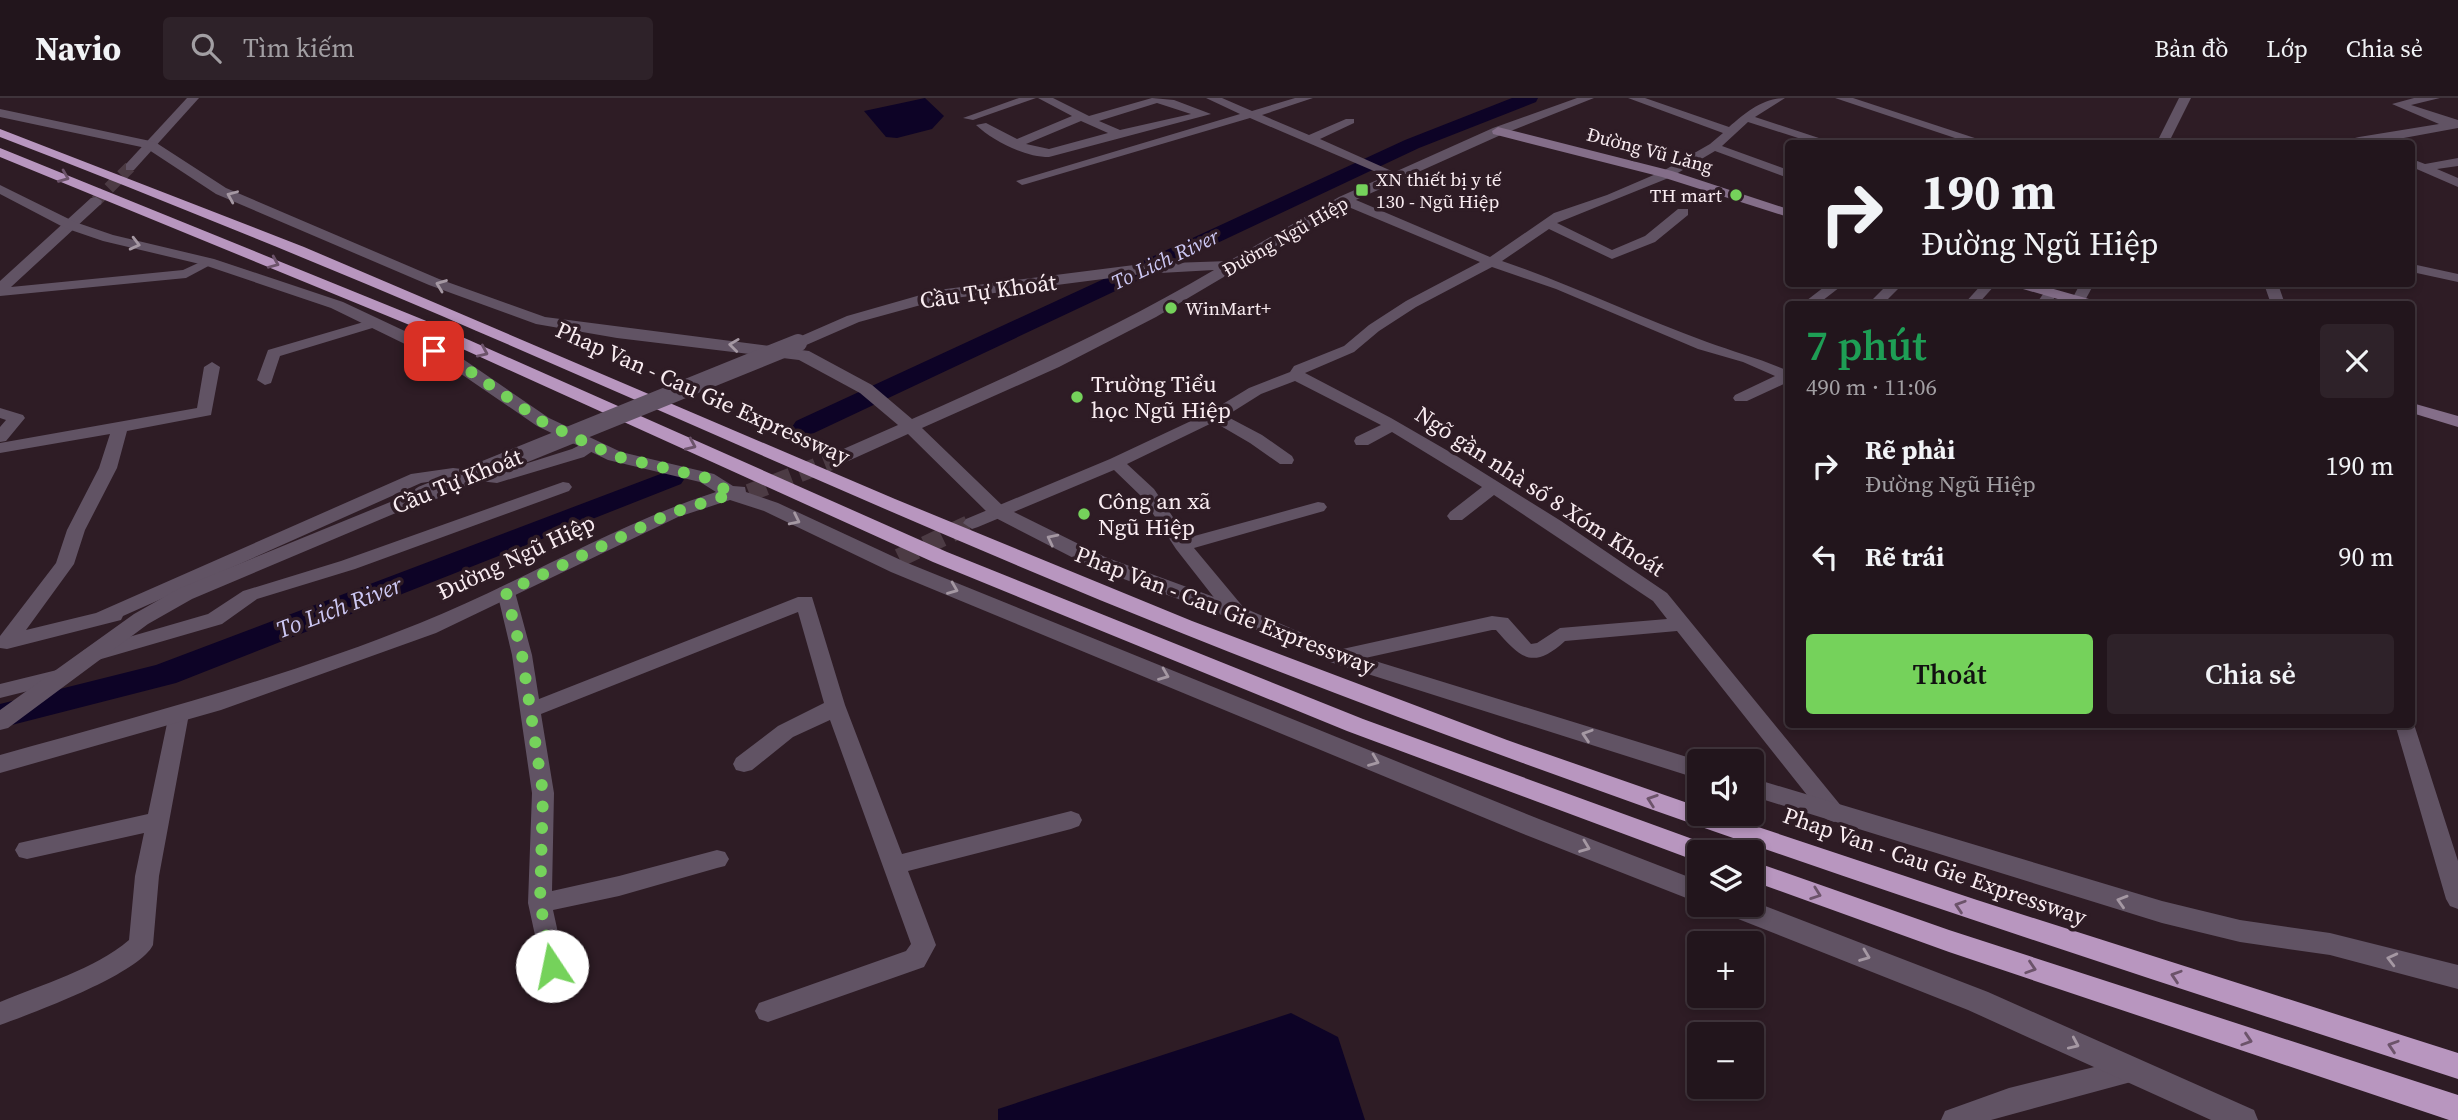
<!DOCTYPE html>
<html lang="vi">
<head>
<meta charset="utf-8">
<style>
	:root { --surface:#22151c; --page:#2e2229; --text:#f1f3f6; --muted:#a29fa3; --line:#3f343b; --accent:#75d25b }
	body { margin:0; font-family:"Source Serif 4",serif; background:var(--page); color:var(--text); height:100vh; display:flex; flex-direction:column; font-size:26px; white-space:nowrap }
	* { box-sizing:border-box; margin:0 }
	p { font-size:23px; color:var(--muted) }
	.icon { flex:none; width:38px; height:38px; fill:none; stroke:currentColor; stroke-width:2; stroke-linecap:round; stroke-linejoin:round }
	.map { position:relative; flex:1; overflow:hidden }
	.side { position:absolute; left:1785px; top:203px; width:630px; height:427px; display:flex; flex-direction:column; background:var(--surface); border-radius:7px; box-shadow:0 4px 10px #0003,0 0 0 2px var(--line) }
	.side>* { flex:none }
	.hud { position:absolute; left:1785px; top:42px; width:630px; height:147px; border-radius:7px; box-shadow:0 4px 10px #0003,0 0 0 2px var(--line); background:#22151c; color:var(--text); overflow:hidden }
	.fabs { position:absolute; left:1687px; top:651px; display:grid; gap:14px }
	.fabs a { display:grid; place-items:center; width:77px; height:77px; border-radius:7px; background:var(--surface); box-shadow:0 4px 10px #0003,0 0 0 2px var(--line); font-size:35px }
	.pin { position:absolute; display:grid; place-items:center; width:60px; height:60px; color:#fff; margin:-30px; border-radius:14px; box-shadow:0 4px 10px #0006 }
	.me { position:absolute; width:77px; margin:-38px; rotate:349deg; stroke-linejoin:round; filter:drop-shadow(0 0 5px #0008) }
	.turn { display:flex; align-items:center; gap:24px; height:147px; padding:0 21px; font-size:32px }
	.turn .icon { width:91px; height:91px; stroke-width:2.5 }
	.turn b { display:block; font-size:49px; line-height:60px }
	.round { display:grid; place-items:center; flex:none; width:74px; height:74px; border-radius:7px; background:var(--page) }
	.summary { display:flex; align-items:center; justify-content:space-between; height:119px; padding:0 21px }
	h1 { font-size:42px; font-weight:600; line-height:52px; color:#1e9e55 }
	.action { display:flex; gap:14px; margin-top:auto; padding:14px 21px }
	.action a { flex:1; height:80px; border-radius:7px; background:var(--accent); color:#111; font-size:28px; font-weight:600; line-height:80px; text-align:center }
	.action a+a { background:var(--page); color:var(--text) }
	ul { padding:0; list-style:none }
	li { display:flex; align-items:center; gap:21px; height:91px; padding:0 21px }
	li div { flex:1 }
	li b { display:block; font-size:26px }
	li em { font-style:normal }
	header { display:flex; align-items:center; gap:42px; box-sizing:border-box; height:98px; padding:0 35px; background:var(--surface); border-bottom:2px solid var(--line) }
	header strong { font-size:33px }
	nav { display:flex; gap:38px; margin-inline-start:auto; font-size:24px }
	.search { width:490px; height:63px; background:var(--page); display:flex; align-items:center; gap:18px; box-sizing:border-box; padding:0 24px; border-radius:7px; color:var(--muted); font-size:26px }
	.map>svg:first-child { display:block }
</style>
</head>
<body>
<header>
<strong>Navio</strong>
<div class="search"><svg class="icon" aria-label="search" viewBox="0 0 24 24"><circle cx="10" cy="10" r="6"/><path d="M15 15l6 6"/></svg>Tìm kiếm</div>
<nav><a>Bản đồ</a><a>Lớp</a><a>Chia sẻ</a></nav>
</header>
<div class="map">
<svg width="2458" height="1022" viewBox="0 0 2458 1022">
	<rect width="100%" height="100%" fill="#2e1c25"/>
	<g fill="#0d0326">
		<polygon points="925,0 944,18 932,31 897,40 886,39 864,13"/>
		<polygon points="1291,915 1338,939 1365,1022 998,1022 998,1011"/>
	</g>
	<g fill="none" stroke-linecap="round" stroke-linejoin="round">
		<g fill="#0d0326" fill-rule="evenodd">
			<polygon points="1512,0 1538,0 1536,4 1419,50 814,335 805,337 796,335 792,329 796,323 1405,42"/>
			<polygon points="671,372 681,374 685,380 681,386 176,585 0,630 0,606 156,567"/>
		</g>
		<polyline stroke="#4c3b44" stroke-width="12" stroke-dasharray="12 6" stroke-linecap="butt" points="96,103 130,69"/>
		<polyline stroke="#4c3b44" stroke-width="19" stroke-dasharray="19 10" stroke-linecap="butt" points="899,460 972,425"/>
		<polyline stroke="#4c3b44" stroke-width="18" stroke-dasharray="18 9" stroke-linecap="butt" points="749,395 839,360"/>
		<g fill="#615364" fill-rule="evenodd">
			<polygon points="187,0 199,0 134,72 126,72 126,66"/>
			<polygon points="1019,0 1036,0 973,22 963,20"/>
			<path d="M1038,0H1053L1089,18L1152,0L1174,2L1211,16L1049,59C1025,59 993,43 976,27L986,25L1017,41L1072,18ZM1157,5L1191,16L1120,32L1099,23ZM1081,23L1108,35L1049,51L1026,46Z"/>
			<polygon points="1206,0 1222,0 1252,13 1295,0 1313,0 1262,17 1309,37 1346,21 1354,21 1354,25 1320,41 1405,79 1399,83 1395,82 1250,20 1026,86 1022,87 1016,83 1240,16"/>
			<path d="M1628,0H1645L1729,29C1745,15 1763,0 1785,0L1755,19L1837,46H1817L1748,24L1722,48L1788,72V80L1715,53L1671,79L1557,125L1612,152L1645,138L1678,111H1688V117L1655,144L1612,161L1549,131L1502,163C1572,187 1638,219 1707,244C1734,254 1762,261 1788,273V284L1747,303H1735L1733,300L1735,297L1775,278L1743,264L1698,251L1556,191L1492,169L1416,209L1379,233L1354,254L1305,275L1391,320L1455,357L1561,423L1667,495L1842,709L1845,715L1842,721L1834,724L1826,721L1677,533L1565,543C1532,573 1520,559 1496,532H1492L1338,566L1331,564L1328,559L1331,554L1338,552L1492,518L1508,520L1531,546L1537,545L1560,530L1667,521L1653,503L1494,397L1462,422H1450L1447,418L1450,414L1482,389L1392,334L1368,347H1356L1354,343L1356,339L1381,327L1295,283L1261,296L1226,318L1262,337L1292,358L1294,362L1292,366H1280L1250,345L1214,324L1127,366L1154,391L1187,440L1318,404L1324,405L1327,409L1324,413L1194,450L1244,510L1247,515L1244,520H1230L1176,451L1142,399L1114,372L978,429L972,431L963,425L966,421L1110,361L1208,315L1249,290L1290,274L1294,268L1344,248L1369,227L1406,203L1480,164L1339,105V99H1349L1490,159L1554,115L1607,97L1663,73L1710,46L1723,35Z"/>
			<polygon points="1835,0 1853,0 1993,46 1973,46"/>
			<polygon points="2179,0 2191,0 2168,46 2156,46"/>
			<polygon points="2414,0 2440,0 2411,7 2458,22 2458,30 2371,46 2355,46 2355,40 2359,39 2439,26 2392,6"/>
			<polygon points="2458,60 2458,68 2437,71 2458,80 2458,89 2412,69 2412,61 2425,66"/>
			<polygon points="96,99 102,103 101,106 11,189 183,172 209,160 216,164 186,180 0,198 0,183 91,100"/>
			<polygon points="2412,166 2458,176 2458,184 2412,174"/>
			<polygon points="1828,186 1844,186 1818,206 1802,206"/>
			<polygon points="1888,186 1903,186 1883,206 1868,206"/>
			<polygon points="1982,186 1996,186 1978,206 1964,206"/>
			<polygon points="2080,186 2094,186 2083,206 2073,206 2071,203"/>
			<polygon points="2264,186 2278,186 2285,206 2271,206"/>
			<polygon points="2051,191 2058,195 2050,206 2036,206 2046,192"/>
			<polygon points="374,221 379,222 381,225 379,228 280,258 271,285 265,287 257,282 268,252"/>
			<polygon points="212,264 220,269 211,317 127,333 117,370 85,432 74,466 26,532 96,515 411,376 453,370 496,375 572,351 586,344 598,344 600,348 584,359 497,385 453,380 421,385 123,518 121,522 7,551 0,550 0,538 56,465 67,432 99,370 110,336 0,355 0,345 197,310 204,269"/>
			<polygon points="0,310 23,317 25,320 6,343 0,344 0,329 6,322 0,320"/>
			<polygon points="563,384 569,385 572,389 569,393 355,471 257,501 222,526 91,564 84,562 81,557 84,552 208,516 243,493 341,463"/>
			<polygon points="506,488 513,490 515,494 532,557 539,601 798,499 812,499 845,607 902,756 1071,713 1079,716 1082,722 1079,728 1071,731 908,773 936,847 924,869 768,924 759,921 755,913 759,905 906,853 911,846 830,622 793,639 752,672 744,674 736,672 733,666 736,660 778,628 824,605 798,514 541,616 554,695 552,793 619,778 717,752 725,754 729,761 725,768 717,770 619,798 553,812 570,889 566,897 557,900 548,897 528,805 532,695 512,557 497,494 499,490"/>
			<polygon points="61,571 68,573 71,578 68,583 0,600 0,586"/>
			<path d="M179,608L186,611L189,616L159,778L153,847C139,876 33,915 0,927V904C42,886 94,872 129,842L135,778L144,735L27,761L19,759L15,752L19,745L148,716L169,616L172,611Z"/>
			<polygon points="2412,620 2458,763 2458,811 2450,808 2446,801 2395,626 2412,626"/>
			<polygon points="2131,960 2140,963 2144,972 2140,981 2131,984 1991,1022 1941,1022 1945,1013 2009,990"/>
		</g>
		<g fill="#615364" fill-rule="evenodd">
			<path d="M1577,0H1594L1503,36L1349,105L1156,219L1059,269L922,330L1004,409L1105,459L1244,510L1346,554L1700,663L1699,681L1330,564L1230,520L1091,469L990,417L908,336L846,364H832L830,360L832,356L898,327L860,295L799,262L617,240L536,226L429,187L216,96L146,50L0,19V11L155,44L226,90L439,181L545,219L809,253L872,287L912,321C1016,275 1117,229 1214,172L1142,176L939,202L859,224L804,248H792L790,245L792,242L847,218L938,192L1142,166L1229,163L1339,99L1493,30Z"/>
			<path d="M0,87L75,124L113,137L214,161L343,204L460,259L549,320L621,354L714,376L733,388L745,389L746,394L778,405L905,464L1539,721L1699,783V805L1521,735L891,474L764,413L730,402L678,419L436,535L221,612L0,675V657C141,618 284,580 420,525C520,485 613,427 716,394L700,384L608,362L537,328L448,267L331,210L204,167L103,143L65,130L0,96Z"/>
			<polygon points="422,391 429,393 432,397 429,401 192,501 148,526 8,630 0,632 0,612 134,516 178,491"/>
			<polygon points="1752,680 2162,803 2240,822 2330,835 2458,867 2458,891 2330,857 2240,844 2162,825 1752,698"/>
			<polygon points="1752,803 1988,894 2254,1012 2258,1022 2211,1022 1968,912 1723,815 1719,807 1752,807"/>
		</g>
		<g fill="#846e89" fill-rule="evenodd">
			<polygon points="1498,29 1672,73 1788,111 1788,119 1662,79 1493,36 1492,33"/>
			<polygon points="2014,186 2036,186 2096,203 2098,206 2075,206 2016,189"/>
			<polygon points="2412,305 2458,318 2458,329 2412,315"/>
		</g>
		<g fill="#b896bf" fill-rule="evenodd">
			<path d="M0,31L304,149L895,401L1192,523L1507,642L1699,709V716H1719L1977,802L2458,955V981C2030,842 1602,703 1184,536C934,436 689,324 442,218C296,156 148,96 0,39Z"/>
			<polygon points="0,50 424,222 947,454 1363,621 1709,747 1713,754 1699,754 1699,764 1347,633 933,464 412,228 0,59"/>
			<polygon points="1752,763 1949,832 2458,997 2458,1022 2449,1022 1949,854 1752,783"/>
		</g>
		<polyline stroke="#615364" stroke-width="18" points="422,397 798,245"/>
	</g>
	<defs><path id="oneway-chevron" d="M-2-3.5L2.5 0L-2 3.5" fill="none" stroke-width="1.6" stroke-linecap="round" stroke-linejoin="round" transform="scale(1.75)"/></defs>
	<g stroke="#6c536a">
		<use href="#oneway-chevron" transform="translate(64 79) rotate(22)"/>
		<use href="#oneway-chevron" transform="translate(274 165) rotate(23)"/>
		<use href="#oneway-chevron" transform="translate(483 254) rotate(24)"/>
		<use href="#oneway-chevron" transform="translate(691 347) rotate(24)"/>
		<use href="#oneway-chevron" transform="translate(1652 702) rotate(-161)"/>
		<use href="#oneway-chevron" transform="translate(1816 796) rotate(20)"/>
		<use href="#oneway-chevron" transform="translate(1960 808) rotate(-162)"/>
		<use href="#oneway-chevron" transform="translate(2031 870) rotate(18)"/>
		<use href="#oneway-chevron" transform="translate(2176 878) rotate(-162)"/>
		<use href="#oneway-chevron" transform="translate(2247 942) rotate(18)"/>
		<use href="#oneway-chevron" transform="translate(2393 948) rotate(-162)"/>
	</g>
	<g stroke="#a598a3">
		<use href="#oneway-chevron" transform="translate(232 98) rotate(-157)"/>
		<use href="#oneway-chevron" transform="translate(135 146) rotate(14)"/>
		<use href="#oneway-chevron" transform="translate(441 187) rotate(-159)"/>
		<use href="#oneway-chevron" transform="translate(734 247) rotate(-173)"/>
		<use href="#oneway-chevron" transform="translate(795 422) rotate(26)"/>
		<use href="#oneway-chevron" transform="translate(1052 441) rotate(-153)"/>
		<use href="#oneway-chevron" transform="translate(953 491) rotate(22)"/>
		<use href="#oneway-chevron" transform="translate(1164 577) rotate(22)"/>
		<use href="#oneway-chevron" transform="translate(1587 637) rotate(-162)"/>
		<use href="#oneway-chevron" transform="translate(1374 663) rotate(22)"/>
		<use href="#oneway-chevron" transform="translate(1585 749) rotate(21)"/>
		<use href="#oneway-chevron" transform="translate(2122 803) rotate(-163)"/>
		<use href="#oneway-chevron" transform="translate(1865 858) rotate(21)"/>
		<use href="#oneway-chevron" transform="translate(2392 861) rotate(-166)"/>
		<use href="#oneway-chevron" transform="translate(2074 946) rotate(24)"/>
	</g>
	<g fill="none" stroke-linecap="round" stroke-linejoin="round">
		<polyline stroke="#75d25b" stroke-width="12" stroke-dasharray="0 21.6" points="434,253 454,262 543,324 568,336 615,358 707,380 732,396 671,415 506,494 522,557 543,695 540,804 552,868"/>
	</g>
	<g fill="#75d25b" stroke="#2e1c25" stroke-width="2.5">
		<rect x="1355" y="85" width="14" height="14" rx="3.5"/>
		<circle cx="1736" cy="97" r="7"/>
		<circle cx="1171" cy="210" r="7"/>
		<circle cx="1077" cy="299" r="7"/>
		<circle cx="1084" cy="416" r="7"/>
	</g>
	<g text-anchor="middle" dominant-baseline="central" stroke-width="7" stroke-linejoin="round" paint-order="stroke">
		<g font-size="19" fill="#f9ecf1" stroke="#2e1c25">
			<text transform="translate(1650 52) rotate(15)">Đường Vũ Lăng</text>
			<text transform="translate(1285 138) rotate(-30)">Đường Ngũ Hiệp</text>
		</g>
		<g font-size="19" fill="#f9ecf1" stroke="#2e1c25" text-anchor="start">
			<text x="1376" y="81">XN thiết bị y tế<tspan x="1376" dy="22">130 - Ngũ Hiệp</tspan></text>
			<text x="1722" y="97" text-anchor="end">TH mart</text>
			<text x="1185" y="210">WinMart+</text>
		</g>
		<g font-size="21" font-style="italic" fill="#cdc8f4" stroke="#2e1c25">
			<text transform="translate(1165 161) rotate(-25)">To Lich River</text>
		</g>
		<g font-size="23" fill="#f9ecf1" stroke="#2e1c25">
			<text transform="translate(988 193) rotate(-8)">Cầu Tự Khoát</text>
			<text transform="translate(703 295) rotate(24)">Phap Van - Cau Gie Expressway</text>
			<text transform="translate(457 383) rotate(-22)">Cầu Tự Khoát</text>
			<text transform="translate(1540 393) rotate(33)">Ngõ gần nhà số 8 Xóm Khoát</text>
			<text transform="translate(516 459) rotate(-25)">Đường Ngũ Hiệp</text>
			<text transform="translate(1225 512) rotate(21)">Phap Van - Cau Gie Expressway</text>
			<text transform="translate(1935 768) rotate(19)">Phap Van - Cau Gie Expressway</text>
		</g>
		<g font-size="23" fill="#f9ecf1" stroke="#2e1c25" text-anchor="start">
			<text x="1091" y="286">Trường Tiểu<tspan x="1091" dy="26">học Ngũ Hiệp</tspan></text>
			<text x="1098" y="403">Công an xã<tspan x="1098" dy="26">Ngũ Hiệp</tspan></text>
		</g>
		<g font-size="24" font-style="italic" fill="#cdc8f4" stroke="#2e1c25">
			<text transform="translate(339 509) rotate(-21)">To Lich River</text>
		</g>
	</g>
</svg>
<div class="fabs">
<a><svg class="icon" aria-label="sound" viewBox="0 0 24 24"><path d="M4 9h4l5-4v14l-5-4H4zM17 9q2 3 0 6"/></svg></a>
<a><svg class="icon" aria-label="layers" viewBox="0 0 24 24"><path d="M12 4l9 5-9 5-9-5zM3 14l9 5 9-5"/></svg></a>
<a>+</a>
<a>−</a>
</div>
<div class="pin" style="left:434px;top:253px;background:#d93025"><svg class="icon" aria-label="arrive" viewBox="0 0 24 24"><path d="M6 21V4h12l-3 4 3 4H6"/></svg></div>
<svg class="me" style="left:552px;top:868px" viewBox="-20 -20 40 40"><circle r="19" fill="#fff"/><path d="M0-13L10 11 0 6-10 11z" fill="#75d25b"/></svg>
<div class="hud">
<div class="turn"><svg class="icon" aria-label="right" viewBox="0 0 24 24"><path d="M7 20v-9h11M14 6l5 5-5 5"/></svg><div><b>190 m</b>Đường Ngũ Hiệp</div></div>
</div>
<section class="side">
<div class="summary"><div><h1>7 phút</h1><p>490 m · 11:06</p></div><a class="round"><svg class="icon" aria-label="close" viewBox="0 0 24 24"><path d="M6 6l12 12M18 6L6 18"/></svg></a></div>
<ul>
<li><svg class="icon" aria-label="right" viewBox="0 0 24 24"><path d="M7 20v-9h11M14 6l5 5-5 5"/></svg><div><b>Rẽ phải</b><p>Đường Ngũ Hiệp</p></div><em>190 m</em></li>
<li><svg class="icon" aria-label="left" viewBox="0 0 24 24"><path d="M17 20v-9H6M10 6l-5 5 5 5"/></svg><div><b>Rẽ trái</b></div><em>90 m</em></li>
</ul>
<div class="action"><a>Thoát</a><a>Chia sẻ</a></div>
</section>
</div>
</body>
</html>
